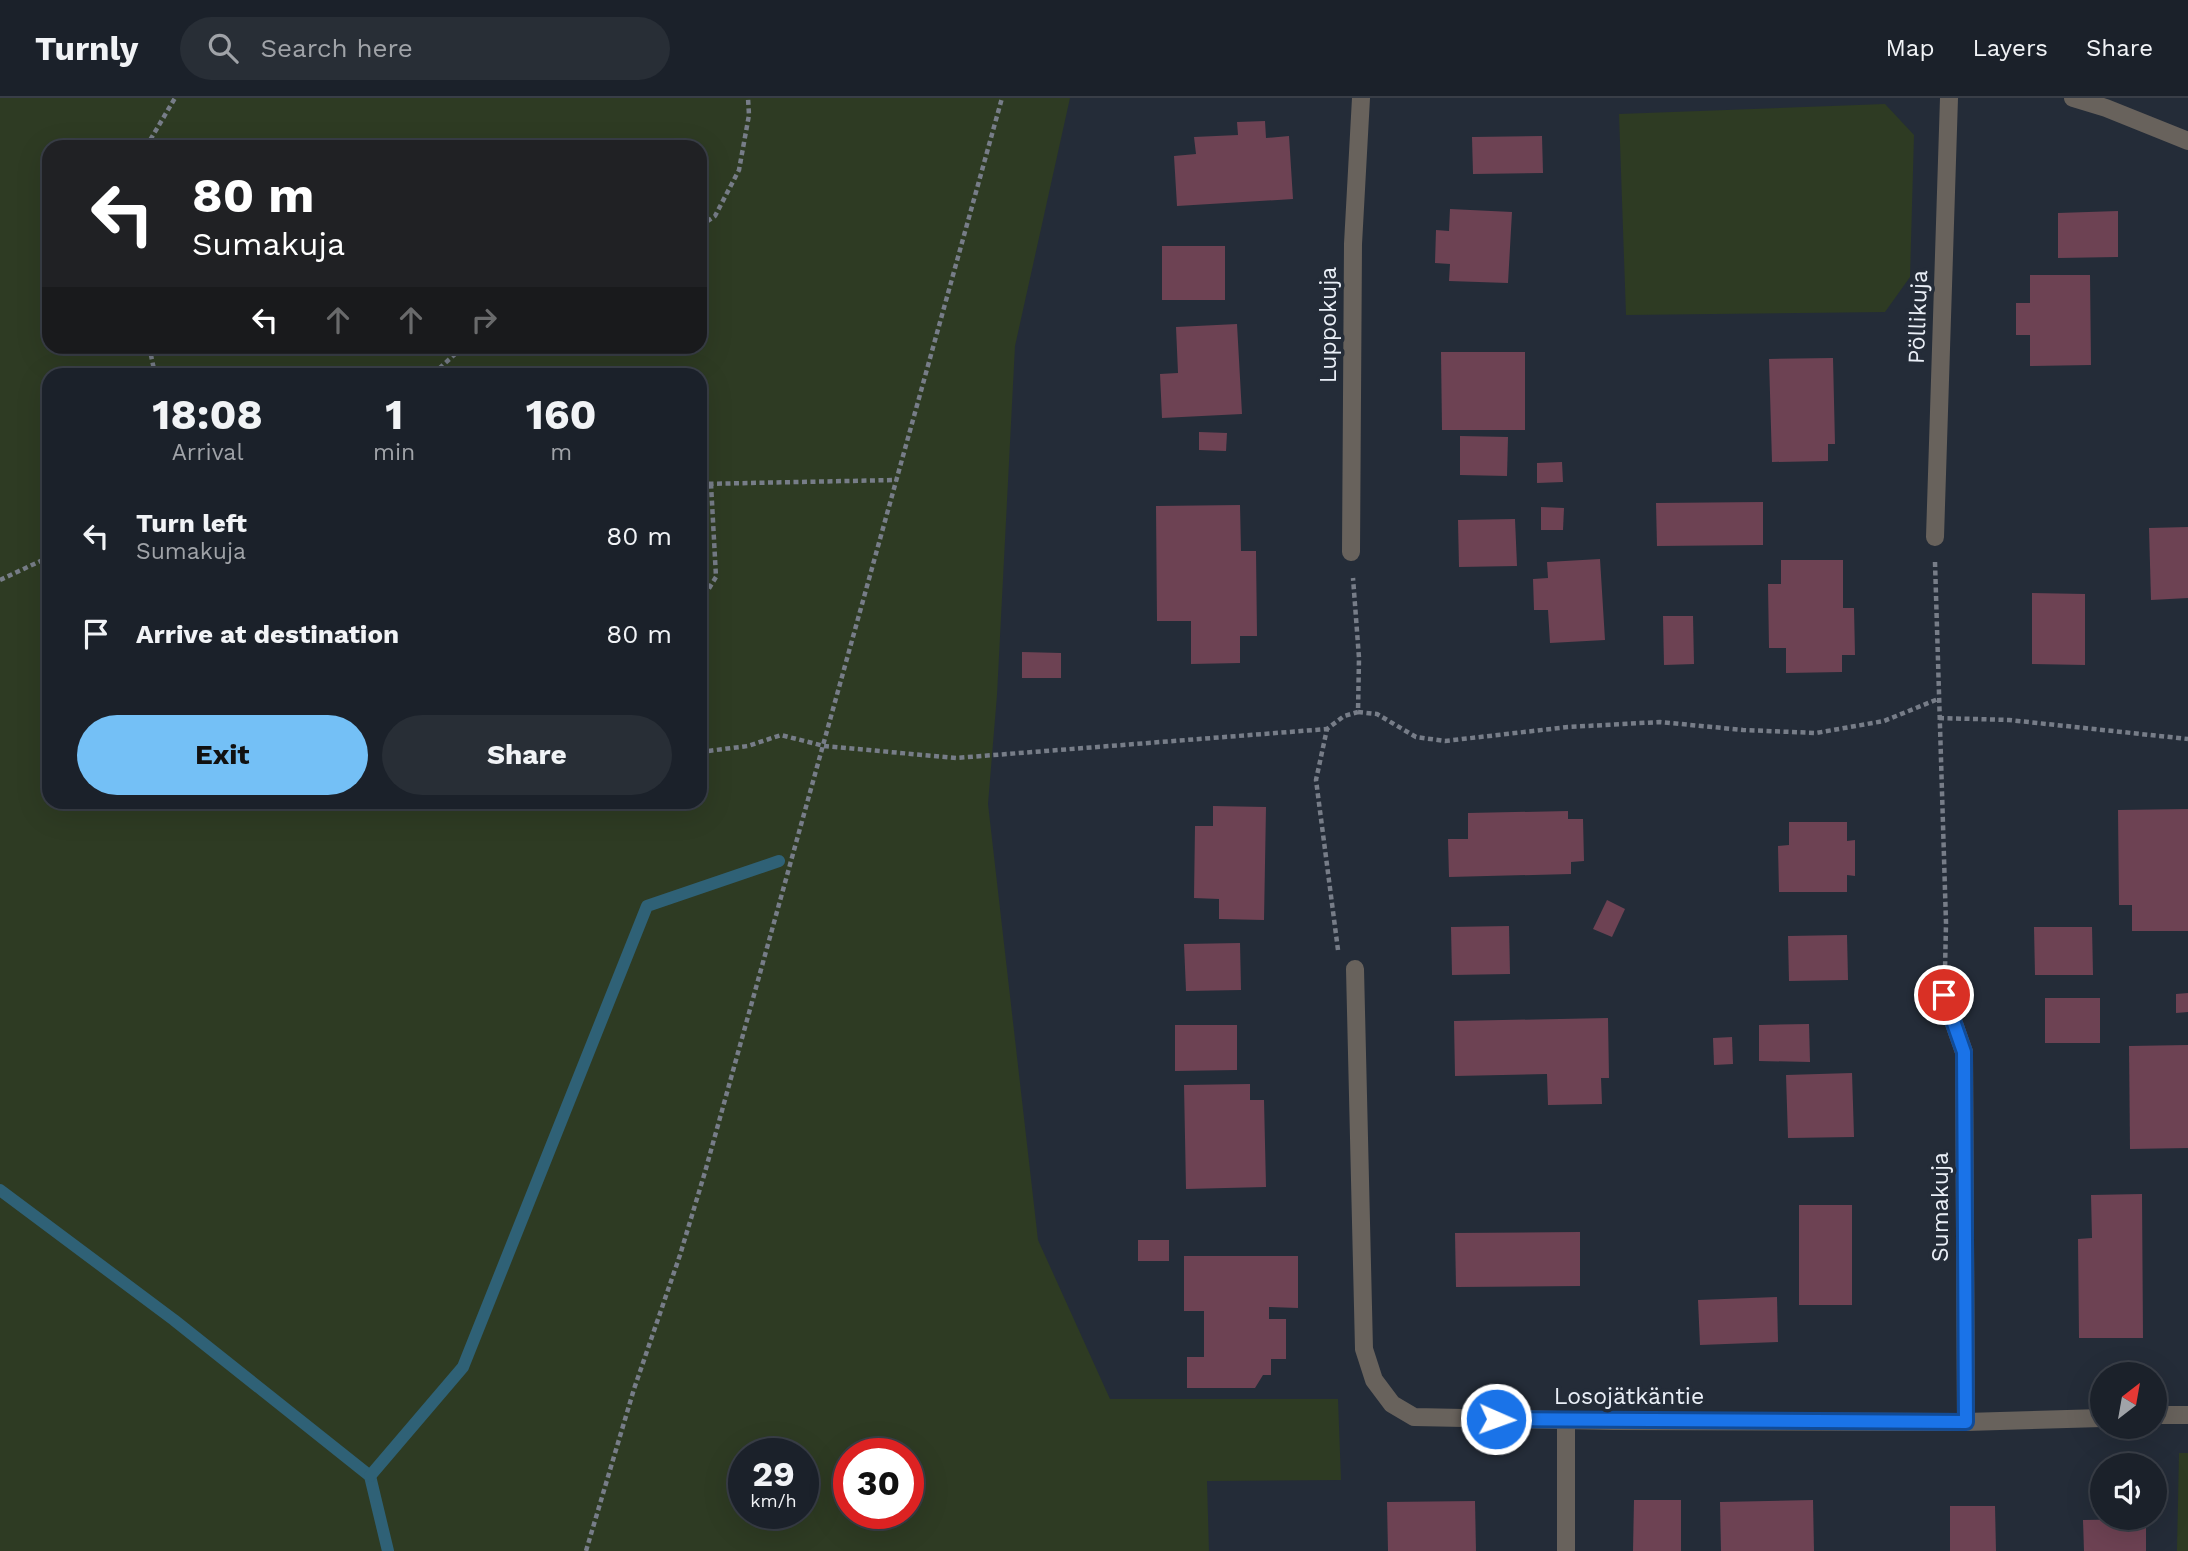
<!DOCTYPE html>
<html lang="en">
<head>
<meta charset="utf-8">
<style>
	:root { --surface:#1b212a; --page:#282e36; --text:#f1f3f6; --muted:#a0a3a8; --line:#393e47; --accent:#74c0f6 }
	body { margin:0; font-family:"Work Sans",sans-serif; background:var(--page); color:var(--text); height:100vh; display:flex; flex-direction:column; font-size:26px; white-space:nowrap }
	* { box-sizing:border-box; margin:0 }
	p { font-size:23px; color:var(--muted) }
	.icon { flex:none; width:38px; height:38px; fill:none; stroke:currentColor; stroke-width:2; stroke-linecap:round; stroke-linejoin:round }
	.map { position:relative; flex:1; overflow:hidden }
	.sheet { position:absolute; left:42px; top:270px; width:665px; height:441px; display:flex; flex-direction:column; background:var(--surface); border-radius:21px; box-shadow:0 7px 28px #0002,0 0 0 2px var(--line) }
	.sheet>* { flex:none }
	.hud { position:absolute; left:42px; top:42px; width:665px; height:214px; border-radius:21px; box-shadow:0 7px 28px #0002,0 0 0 2px var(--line); background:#202124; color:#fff; overflow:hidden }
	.needle { width:46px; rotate:31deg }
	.tools { position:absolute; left:2090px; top:1264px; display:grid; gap:14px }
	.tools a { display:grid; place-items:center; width:77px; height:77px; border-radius:50%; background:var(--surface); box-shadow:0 7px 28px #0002,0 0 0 2px var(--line); font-size:35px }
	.speed { position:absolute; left:728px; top:1340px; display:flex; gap:14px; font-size:35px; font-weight:700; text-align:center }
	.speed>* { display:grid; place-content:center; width:91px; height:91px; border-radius:50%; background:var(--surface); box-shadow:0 7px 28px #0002,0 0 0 2px var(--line); line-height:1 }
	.speed small { font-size:18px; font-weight:400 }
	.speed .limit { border:10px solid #d22; background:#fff; color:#111 }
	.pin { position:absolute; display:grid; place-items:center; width:60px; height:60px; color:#fff; margin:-30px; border:4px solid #fff; border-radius:50%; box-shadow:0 2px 7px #0007 }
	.me { position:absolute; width:77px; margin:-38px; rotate:92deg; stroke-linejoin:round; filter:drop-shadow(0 0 5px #0008) }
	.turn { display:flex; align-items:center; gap:24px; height:147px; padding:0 35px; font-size:32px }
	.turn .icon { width:91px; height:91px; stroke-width:2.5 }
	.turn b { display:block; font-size:49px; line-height:60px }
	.lanes { display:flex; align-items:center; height:66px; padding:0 35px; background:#0003; justify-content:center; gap:35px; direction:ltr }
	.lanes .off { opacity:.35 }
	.eta { display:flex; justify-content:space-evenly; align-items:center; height:119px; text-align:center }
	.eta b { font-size:42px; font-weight:700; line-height:49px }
	.cta { display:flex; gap:14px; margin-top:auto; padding:14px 35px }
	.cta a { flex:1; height:80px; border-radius:42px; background:var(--accent); color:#111; font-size:28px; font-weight:700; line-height:80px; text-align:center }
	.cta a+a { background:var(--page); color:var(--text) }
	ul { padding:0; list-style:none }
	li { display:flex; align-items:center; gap:21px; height:98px; padding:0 35px }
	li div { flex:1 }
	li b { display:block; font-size:26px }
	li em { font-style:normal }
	header { display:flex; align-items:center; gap:42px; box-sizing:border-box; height:98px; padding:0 35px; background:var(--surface); border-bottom:2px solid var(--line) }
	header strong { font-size:33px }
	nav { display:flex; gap:38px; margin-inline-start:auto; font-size:24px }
	.search { width:490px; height:63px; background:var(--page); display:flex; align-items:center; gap:18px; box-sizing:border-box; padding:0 24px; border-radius:38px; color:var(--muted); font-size:26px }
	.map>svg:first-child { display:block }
</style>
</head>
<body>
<header>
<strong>Turnly</strong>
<div class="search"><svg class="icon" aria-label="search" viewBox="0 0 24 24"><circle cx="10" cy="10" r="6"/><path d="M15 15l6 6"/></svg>Search here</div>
<nav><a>Map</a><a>Layers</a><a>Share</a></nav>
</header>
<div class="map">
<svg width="2188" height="1453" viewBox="0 0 2188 1453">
	<rect width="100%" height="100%" fill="#242c38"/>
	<g fill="#2e3b23" fill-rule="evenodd">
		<path d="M0,0H1070L1015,248L997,597L988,706L1038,1142L1110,1301H1338L1341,1382L1207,1383L1209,1453H0ZM49,49H700V248H49ZM49,276H700V704H49ZM744,1356H803V1416H744ZM849,1356H908V1416H849Z"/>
		<polygon points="1885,6 1914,37 1910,179 1885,214 1626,217 1619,16"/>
		<polygon points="2179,1355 2188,1355 2188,1453 2177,1453"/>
	</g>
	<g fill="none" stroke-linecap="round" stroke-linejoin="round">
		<g stroke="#2f6176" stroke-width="12">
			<polyline points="0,1092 174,1222 370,1378 388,1453"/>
			<polyline points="370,1378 463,1269 647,808 779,763"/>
		</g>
	</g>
	<g fill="#6d4253">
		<polygon points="1265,23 1266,40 1289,38 1293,101 1177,108 1174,58 1196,56 1194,39 1238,37 1237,24"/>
		<polygon points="1542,38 1543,75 1473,76 1472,39"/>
		<polygon points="1450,111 1512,114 1508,185 1449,183 1450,166 1435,165 1436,132 1449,133"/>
		<polygon points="2118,113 2118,159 2058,160 2058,115"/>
		<rect x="1162" y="148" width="63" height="54"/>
		<polygon points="2030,177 2090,177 2091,267 2030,268 2030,237 2016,237 2016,205 2030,205"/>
		<polygon points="1237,226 1242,316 1162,320 1160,276 1178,275 1176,229"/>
		<polygon points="1441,254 1525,254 1525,332 1442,332"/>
		<polygon points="1833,260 1835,346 1828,346 1828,363 1772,364 1769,261"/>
		<polygon points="1199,334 1227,335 1226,353 1199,352"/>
		<polygon points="1460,338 1508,339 1507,378 1460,377"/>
		<polygon points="1562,364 1563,384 1537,385 1537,365"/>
		<polygon points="1763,404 1763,447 1657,448 1656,405"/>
		<polygon points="1240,407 1241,453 1256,453 1257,538 1240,538 1240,565 1191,566 1191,523 1157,523 1156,408"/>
		<polygon points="1541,409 1564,410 1563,432 1541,432"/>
		<polygon points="1515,421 1517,468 1459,469 1458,422"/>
		<polygon points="2188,429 2188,500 2151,502 2149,430"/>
		<polygon points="1600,461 1605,542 1550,545 1548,512 1534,512 1533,481 1548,480 1547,464"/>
		<polygon points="1781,462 1843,462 1843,510 1854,510 1855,557 1842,557 1842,574 1786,575 1786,550 1769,550 1768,486 1781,486"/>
		<polygon points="2032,495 2085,496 2085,567 2032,566"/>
		<polygon points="1663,518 1693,518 1694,566 1664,567"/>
		<polygon points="1022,554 1061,555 1061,580 1022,580"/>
		<polygon points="1213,708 1266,709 1264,822 1219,821 1219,801 1194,800 1195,728 1213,728"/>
		<polygon points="2188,711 2188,833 2132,833 2132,807 2119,807 2118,712"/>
		<polygon points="1568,713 1568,721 1583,721 1584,763 1571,764 1571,776 1449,779 1448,741 1468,741 1468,715"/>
		<polygon points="1789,724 1847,724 1847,743 1855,742 1855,778 1847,777 1847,794 1779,794 1778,748 1789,747"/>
		<polygon points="1607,802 1625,811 1612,839 1593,831"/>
		<polygon points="1509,828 1510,876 1452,877 1451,829"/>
		<polygon points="2034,829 2092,829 2093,877 2035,877"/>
		<polygon points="1847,837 1848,882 1789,883 1788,838"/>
		<polygon points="1240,845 1241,892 1186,893 1184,846"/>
		<polygon points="2188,895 2188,914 2176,915 2176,896"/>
		<rect x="2045" y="900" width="55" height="45"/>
		<polygon points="1608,920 1609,980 1601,980 1602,1006 1548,1007 1547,976 1455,978 1454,923"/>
		<polygon points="1809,926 1810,964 1759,963 1759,927"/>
		<polygon points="1175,927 1237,927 1237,972 1175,973"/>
		<polygon points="1732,939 1733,966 1714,967 1713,940"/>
		<polygon points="2188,947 2188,1050 2130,1051 2129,948"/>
		<polygon points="1852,975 1854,1039 1788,1040 1786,977"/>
		<polygon points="1250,986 1250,1002 1264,1002 1266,1089 1186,1091 1184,987"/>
		<polygon points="2142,1096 2143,1240 2079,1240 2078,1141 2092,1140 2091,1097"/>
		<rect x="1799" y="1107" width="53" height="100"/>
		<polygon points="1580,1134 1580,1188 1456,1189 1455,1135"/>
		<rect x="1138" y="1142" width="31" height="21"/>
		<polygon points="1184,1158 1298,1158 1298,1210 1269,1209 1269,1221 1286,1221 1286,1261 1271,1261 1271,1277 1263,1277 1255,1290 1187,1290 1187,1259 1204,1259 1204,1213 1184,1213"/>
		<polygon points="1777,1199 1778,1244 1700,1247 1698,1202"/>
		<polygon points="1634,1402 1681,1402 1681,1453 1633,1453"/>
		<polygon points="1813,1402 1814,1453 1721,1453 1720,1404"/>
		<polygon points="1475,1403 1476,1453 1388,1453 1387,1404"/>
		<polygon points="1950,1408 1995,1408 1996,1453 1950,1453"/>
		<polygon points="2146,1421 2146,1453 2084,1453 2083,1422"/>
	</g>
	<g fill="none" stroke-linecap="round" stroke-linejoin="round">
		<g stroke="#777d88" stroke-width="4.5" stroke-dasharray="5 3.5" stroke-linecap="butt">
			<polyline points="146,49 175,0"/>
			<polyline points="700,128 715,118 739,72 749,17 748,0"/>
			<polyline points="149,248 155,276"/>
			<polyline points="433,276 464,248"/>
			<polyline points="700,386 896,382"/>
			<polyline points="1935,464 1946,825 1945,872"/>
			<polyline points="0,482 49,459"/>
			<polyline points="700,505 716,479 711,386"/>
			<polyline points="1358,614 1377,616 1416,639 1445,643 1568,629 1660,624 1743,632 1816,635 1884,623 1938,601"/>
			<polyline points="1939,620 2009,622 2188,641"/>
			<polyline points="700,654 748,648 781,637 824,648 956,660 1327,631"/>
			<polyline points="1338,852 1316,682 1327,631 1344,618 1358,614 1359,560 1353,480"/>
			<polyline points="586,1453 634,1291 680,1157 705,1074 1002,0"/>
		</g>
		<g stroke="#68625c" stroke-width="18">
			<polyline points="2073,0 2106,10 2188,43"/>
			<polyline points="1935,439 1949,0"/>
			<polyline points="1351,454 1353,146 1361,0"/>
			<polyline points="1355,871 1364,1251 1374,1282 1392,1306 1414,1319 1613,1323 1966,1324 2102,1320"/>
			<polyline points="1944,897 1964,954 1966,1324"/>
			<polyline points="2154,1317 2188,1317"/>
			<polyline points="1566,1453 1566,1322"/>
		</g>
	</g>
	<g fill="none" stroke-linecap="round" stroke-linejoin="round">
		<defs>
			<polyline id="route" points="1496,1321 1966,1324 1964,954 1944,897"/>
		</defs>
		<use href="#route" stroke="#114b97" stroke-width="18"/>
		<use href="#route" stroke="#1a73e8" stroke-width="12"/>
	</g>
	<g text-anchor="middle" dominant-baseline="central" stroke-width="7" stroke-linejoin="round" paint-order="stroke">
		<g font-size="23" fill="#eaeff7" stroke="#242c38">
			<text transform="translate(1918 219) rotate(-88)">Pöllikuja</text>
			<text transform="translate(1328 227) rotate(-90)">Luppokuja</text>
			<text transform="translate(1940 1109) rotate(-90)">Sumakuja</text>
			<text x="1629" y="1298">Losojätkäntie</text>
		</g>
	</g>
</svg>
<div class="tools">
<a><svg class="needle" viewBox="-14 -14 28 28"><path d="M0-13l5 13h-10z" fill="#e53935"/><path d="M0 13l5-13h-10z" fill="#a0a3a8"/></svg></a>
<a><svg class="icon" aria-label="sound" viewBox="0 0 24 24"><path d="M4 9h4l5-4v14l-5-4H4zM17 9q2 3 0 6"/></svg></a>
</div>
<div class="speed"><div>29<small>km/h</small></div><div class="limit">30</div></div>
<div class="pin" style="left:1944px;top:897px;background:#d93025"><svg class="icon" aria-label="arrive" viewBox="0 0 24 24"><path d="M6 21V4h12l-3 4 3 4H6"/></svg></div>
<svg class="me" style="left:1496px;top:1321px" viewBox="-20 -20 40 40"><circle r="17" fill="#1a73e8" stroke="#fff" stroke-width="3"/><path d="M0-11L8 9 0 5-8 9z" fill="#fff"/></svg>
<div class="hud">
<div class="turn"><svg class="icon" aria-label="left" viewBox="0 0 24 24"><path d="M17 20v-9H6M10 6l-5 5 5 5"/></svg><div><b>80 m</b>Sumakuja</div></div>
<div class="lanes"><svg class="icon" aria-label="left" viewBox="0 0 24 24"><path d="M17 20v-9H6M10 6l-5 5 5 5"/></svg><svg class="icon off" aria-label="ahead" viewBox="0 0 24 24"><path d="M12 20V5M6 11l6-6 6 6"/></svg><svg class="icon off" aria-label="ahead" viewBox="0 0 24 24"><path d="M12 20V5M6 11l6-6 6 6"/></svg><svg class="icon off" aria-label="right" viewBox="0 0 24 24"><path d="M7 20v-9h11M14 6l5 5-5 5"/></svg></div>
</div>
<section class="sheet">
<div class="eta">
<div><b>18:08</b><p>Arrival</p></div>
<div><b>1</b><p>min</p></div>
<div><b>160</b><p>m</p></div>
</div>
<ul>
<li><svg class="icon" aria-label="left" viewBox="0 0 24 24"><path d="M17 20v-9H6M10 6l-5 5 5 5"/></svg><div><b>Turn left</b><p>Sumakuja</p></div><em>80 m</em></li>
<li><svg class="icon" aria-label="arrive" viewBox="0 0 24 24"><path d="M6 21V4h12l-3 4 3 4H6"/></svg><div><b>Arrive at destination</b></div><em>80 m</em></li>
</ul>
<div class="cta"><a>Exit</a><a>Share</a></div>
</section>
</div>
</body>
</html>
